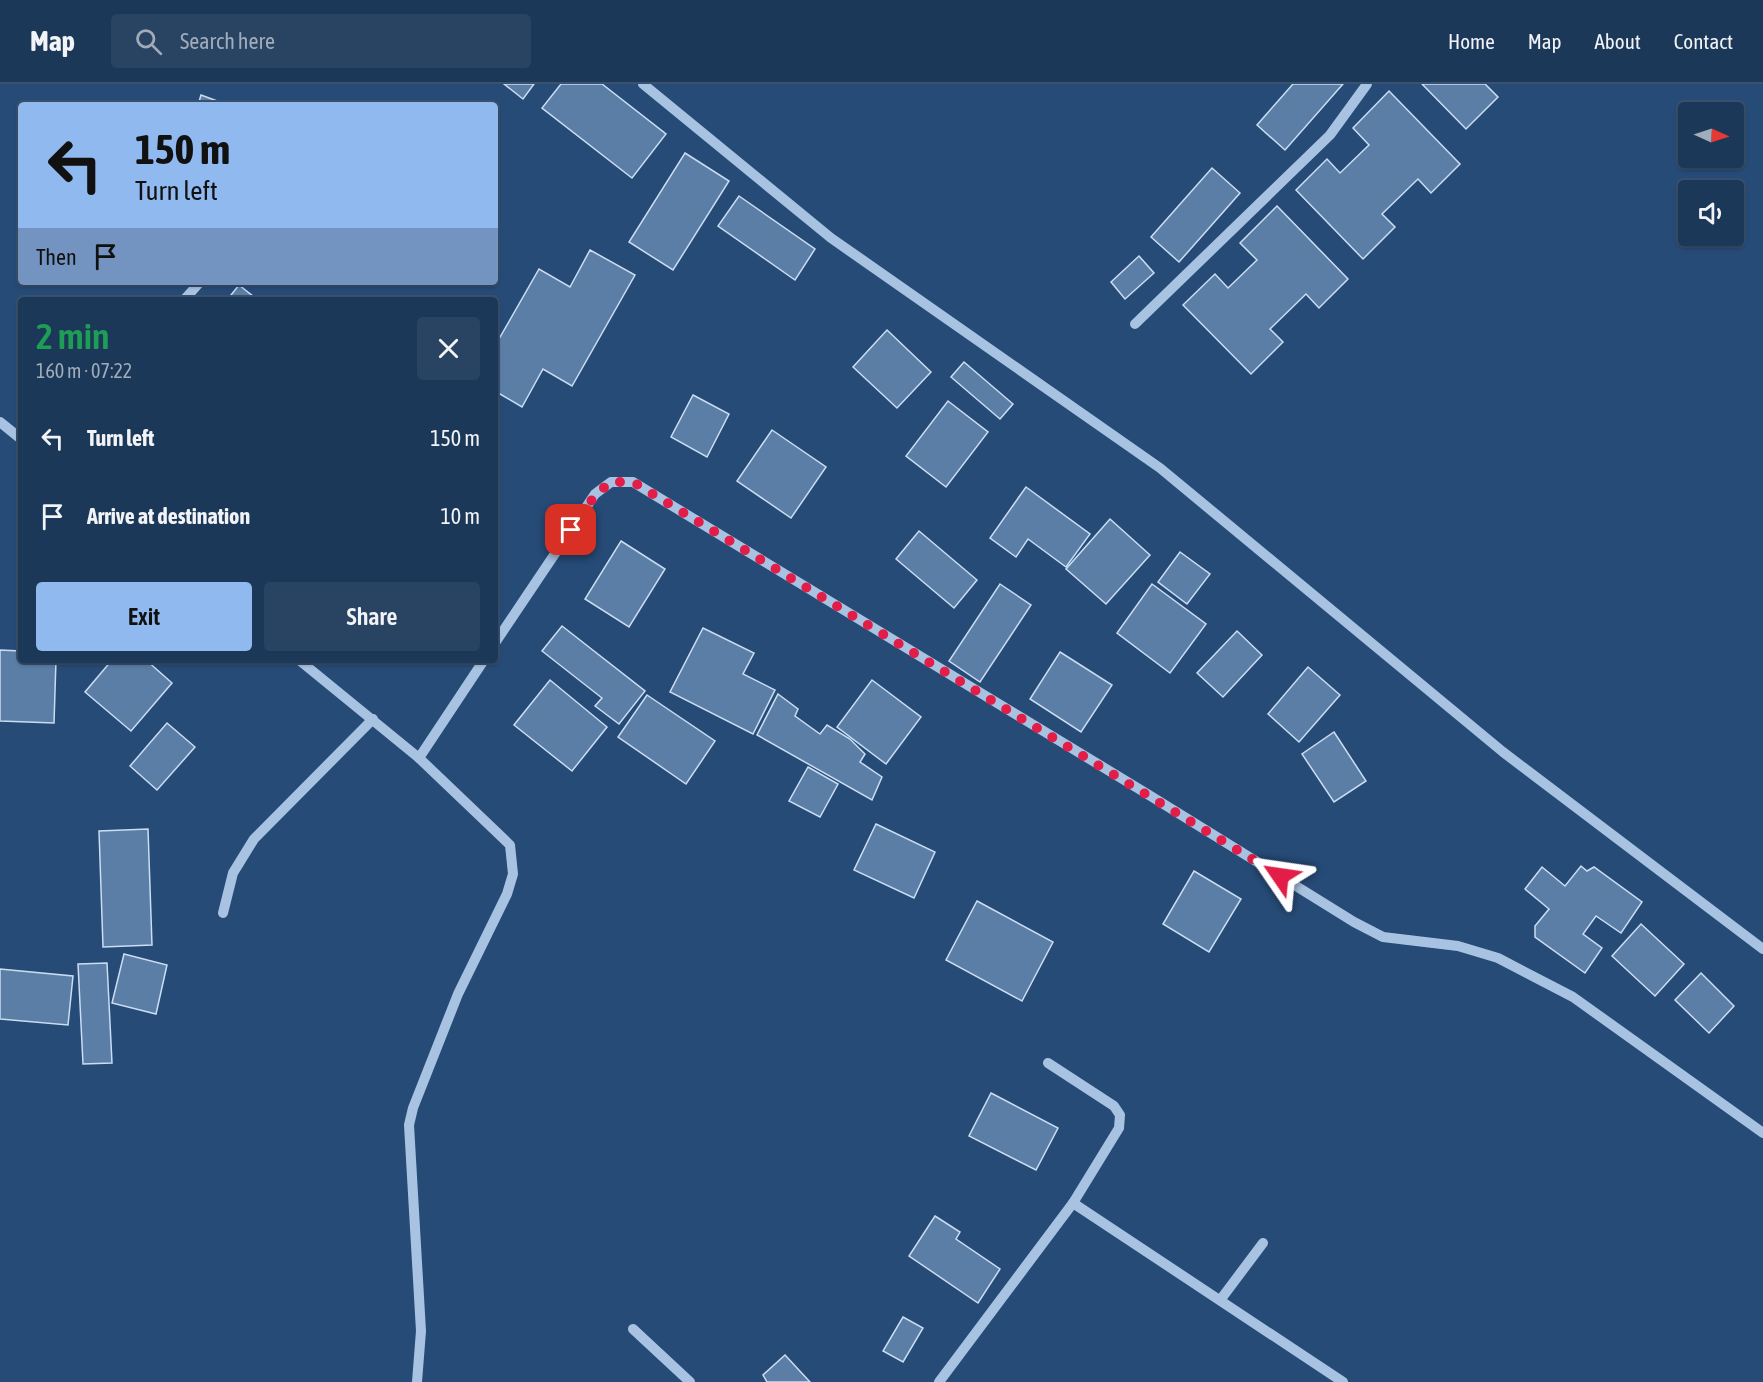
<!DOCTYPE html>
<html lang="en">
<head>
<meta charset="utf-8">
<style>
	:root { --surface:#1c3859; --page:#294362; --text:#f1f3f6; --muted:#a0acba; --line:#3a526f; --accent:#90b9f0 }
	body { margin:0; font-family:"Asap Condensed",sans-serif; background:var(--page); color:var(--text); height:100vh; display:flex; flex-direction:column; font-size:22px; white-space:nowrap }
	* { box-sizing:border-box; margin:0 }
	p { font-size:20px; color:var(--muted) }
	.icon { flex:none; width:33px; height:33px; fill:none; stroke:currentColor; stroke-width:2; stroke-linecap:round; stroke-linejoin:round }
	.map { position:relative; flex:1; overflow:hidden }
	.sheet { position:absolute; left:18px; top:213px; width:480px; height:366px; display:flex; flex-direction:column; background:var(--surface); border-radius:6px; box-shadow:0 2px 4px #0004,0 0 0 2px var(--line) }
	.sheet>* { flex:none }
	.banner { position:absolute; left:18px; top:18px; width:480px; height:183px; border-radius:6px; box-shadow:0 2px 4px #0004,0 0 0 2px var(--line); background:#90b9f0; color:#111; overflow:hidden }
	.needle { width:39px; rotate:93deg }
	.tools { position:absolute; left:1678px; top:18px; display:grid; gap:12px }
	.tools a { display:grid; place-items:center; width:66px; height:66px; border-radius:6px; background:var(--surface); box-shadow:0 2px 4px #0004,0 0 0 2px var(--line); font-size:30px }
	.pin { position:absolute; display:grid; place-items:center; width:51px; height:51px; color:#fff; margin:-26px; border-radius:12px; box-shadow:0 3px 9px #0006 }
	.me { position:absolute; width:66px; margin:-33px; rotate:302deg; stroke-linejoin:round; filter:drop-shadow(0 0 4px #0008) }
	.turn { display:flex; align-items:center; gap:21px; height:126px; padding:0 18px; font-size:27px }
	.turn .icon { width:78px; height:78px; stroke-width:2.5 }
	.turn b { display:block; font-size:42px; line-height:51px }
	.then { display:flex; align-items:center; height:57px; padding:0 18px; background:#0003; gap:12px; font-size:22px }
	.round { display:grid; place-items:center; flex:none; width:63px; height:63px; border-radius:6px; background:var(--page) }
	.head { display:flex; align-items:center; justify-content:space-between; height:102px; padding:0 18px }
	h1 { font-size:36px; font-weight:600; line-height:45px; color:#1e9e55 }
	.primary-button { display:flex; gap:12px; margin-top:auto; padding:12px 18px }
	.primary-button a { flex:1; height:69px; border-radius:6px; background:var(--accent); color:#111; font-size:24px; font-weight:600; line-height:69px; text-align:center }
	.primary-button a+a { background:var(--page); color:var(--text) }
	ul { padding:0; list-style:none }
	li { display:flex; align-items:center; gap:18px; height:78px; padding:0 18px }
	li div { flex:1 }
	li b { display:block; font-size:22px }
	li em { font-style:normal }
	header { display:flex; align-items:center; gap:36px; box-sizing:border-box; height:84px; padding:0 30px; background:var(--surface); border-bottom:2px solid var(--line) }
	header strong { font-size:28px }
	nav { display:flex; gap:33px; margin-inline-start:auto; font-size:21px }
	.search { width:420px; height:54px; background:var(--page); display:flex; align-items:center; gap:15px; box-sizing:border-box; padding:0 21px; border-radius:6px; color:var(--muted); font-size:22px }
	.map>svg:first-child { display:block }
</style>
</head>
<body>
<header>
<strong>Map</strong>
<div class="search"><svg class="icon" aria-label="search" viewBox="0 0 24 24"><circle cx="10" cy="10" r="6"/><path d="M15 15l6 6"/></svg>Search here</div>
<nav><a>Home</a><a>Map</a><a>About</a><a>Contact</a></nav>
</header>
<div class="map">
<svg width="1763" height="1298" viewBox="0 0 1763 1298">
	<rect width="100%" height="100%" fill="#264b77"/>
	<g fill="#5b7ea7" stroke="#cbddf2" stroke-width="1.5">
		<polygon points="504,0 534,0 523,15"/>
		<polygon points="561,0 602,0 666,50 632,94 542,24"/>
		<polygon points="1293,0 1343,0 1285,66 1257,41"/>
		<polygon points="1422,0 1485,0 1498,13 1466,45"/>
		<polygon points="1389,7 1460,80 1431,109 1418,95 1382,130 1395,143 1363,175 1296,106 1327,75 1340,89 1369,61 1353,44"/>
		<polygon points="201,11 228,21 198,21"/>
		<polygon points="685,69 729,97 673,186 629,158"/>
		<polygon points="1212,84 1240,109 1179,178 1151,153"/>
		<polygon points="739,112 815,165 795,196 718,142"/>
		<polygon points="1277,122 1348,195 1319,224 1306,210 1270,245 1283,258 1251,290 1183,221 1215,190 1228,204 1257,176 1240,159"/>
		<polygon points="590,166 635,191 572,302 543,285 522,323 495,307 495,262 539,185 570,203"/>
		<polygon points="1139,172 1154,189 1125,215 1111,198"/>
		<polygon points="239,201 258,216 227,216"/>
		<polygon points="887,246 931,288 897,324 853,283"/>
		<polygon points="964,278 1013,320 1000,335 951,293"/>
		<polygon points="693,311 729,330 707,373 671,353"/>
		<polygon points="948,317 988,348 946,403 906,372"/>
		<polygon points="772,346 826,383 791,434 737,397"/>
		<polygon points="1026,403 1090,450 1066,483 1028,455 1016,473 990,454"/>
		<polygon points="1110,435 1150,471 1106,520 1066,485"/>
		<polygon points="919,447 977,496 954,524 896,475"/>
		<polygon points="621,457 665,485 629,543 585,515"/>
		<polygon points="1180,468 1210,490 1187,520 1158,498"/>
		<polygon points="1000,500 1031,521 980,598 949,577"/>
		<polygon points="1152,500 1206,540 1170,589 1117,549"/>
		<polygon points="562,542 645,607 619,640 595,622 602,614 542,567"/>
		<polygon points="703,544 754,569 743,590 775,606 753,650 670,608"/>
		<polygon points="1237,547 1262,571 1223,613 1197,589"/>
		<polygon points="0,566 21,567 21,576 56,576 54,639 0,637"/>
		<polygon points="1060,568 1112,601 1081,648 1030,615"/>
		<polygon points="112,576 146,576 172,599 131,647 85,608"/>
		<polygon points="1308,583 1340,611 1299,658 1268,630"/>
		<polygon points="550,596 607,643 572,687 514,641"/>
		<polygon points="872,596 921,633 886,680 837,643"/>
		<polygon points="778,610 798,625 795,632 820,650 827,641 850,655 865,670 860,678 882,693 872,716 757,651"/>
		<polygon points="647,611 715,657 686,700 618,653"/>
		<polygon points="167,639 195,663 157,706 130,682"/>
		<polygon points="1334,648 1366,697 1334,718 1302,670"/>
		<polygon points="808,683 838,700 820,733 789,717"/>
		<polygon points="876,740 935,768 914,814 854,786"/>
		<polygon points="148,745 152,861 103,863 99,747"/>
		<polygon points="1581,782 1587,787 1594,783 1642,818 1621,849 1596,832 1583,850 1602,864 1585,889 1535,853 1535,842 1549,825 1525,805 1542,783 1565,802"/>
		<polygon points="1194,787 1241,815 1209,868 1163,840"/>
		<polygon points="977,817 1053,858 1022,917 946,876"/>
		<polygon points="1641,840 1684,880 1655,912 1612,872"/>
		<polygon points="124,870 167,881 156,930 112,919"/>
		<polygon points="107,879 112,979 83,980 78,880"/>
		<polygon points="0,885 73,892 68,941 0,935"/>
		<polygon points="1701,889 1734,922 1709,949 1675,916"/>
		<polygon points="991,1009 1058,1044 1036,1086 969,1052"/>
		<polygon points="935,1132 960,1148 956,1155 1000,1185 978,1219 909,1172"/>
		<polygon points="903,1233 923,1244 903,1278 883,1267"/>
		<polygon points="785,1271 810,1298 767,1298 763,1291"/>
	</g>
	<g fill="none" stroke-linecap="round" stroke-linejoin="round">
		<g stroke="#a8c3e2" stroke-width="10">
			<polyline points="643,0 831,154 1160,384 1503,668 1763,865"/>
			<polyline points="184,216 200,198"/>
			<polyline points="1135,240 1330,51 1367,0"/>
			<polyline points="0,338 21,355"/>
			<polyline points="495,559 595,410 611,398 633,398 1149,711 1354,838 1383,853 1458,862 1498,874 1573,913 1763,1049"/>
			<polyline points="299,576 419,674 510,761 513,790 507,810 458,910 413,1024 409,1041 421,1247 417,1298"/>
			<polyline points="419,674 484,576"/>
			<polyline points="223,829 233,789 254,755 373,635"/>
			<polyline points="1073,1119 1343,1298"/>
			<polyline points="1221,1215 1263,1159"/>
			<polyline points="633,1245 690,1298"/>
			<polyline points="939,1298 1073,1119 1119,1044 1120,1031 1114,1022 1048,979"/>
		</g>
	</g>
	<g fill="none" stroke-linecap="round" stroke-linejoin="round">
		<polyline stroke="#e11d48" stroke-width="10" stroke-dasharray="0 18" points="571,446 596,410 611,398 633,398 1280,792"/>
	</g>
</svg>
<div class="tools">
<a><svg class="needle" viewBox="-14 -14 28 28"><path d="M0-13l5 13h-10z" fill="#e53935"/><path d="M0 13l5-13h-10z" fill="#a0acba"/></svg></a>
<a><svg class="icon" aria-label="sound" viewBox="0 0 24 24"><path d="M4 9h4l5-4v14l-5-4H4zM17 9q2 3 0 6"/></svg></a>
</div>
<div class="pin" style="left:571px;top:446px;background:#d93025"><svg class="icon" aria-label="arrive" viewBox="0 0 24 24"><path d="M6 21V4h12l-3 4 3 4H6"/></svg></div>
<svg class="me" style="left:1280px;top:792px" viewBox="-20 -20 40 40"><path d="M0-17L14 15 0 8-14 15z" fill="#e11d48" stroke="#fff" stroke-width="4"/></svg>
<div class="banner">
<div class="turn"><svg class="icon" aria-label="left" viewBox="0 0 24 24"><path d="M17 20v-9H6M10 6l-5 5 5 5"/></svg><div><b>150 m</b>Turn left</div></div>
<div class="then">Then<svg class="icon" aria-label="arrive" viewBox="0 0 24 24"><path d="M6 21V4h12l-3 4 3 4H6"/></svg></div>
</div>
<section class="sheet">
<div class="head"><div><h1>2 min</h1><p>160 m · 07:22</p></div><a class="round"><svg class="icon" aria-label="close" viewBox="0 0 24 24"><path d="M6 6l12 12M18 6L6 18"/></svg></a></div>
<ul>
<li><svg class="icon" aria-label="left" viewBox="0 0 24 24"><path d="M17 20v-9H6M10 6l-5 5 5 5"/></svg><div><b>Turn left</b></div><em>150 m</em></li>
<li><svg class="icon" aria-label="arrive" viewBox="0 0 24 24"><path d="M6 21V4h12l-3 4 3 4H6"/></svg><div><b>Arrive at destination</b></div><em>10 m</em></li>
</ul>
<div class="primary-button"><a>Exit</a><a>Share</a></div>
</section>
</div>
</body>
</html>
